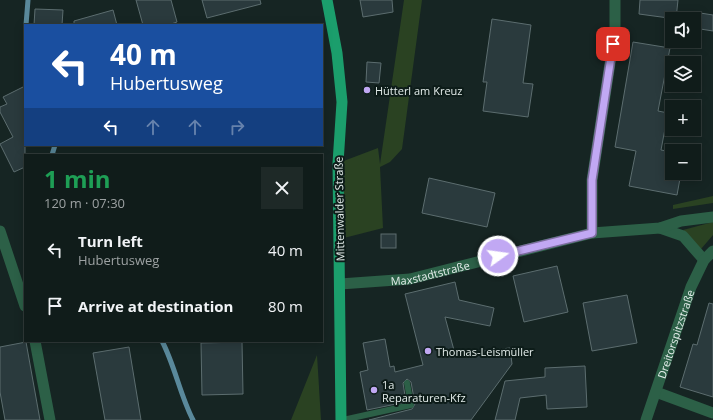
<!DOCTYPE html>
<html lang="en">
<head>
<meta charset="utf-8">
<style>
	:root { --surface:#101c1a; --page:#1e2927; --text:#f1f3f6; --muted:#9ca1a2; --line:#303a39 }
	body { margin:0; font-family:"Open Sans",sans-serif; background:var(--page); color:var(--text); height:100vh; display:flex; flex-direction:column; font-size:15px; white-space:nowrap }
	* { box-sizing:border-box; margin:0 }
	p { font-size:13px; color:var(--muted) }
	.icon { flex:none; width:22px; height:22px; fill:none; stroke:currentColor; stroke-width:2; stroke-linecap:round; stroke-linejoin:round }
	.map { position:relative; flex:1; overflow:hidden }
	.panel { position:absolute; left:24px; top:154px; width:299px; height:188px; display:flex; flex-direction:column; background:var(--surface); border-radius:0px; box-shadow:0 2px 10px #0003,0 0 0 1px var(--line) }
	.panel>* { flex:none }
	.banner { position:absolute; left:24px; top:24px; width:299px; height:122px; border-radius:0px; box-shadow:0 2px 10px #0003,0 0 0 1px var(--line); background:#1a4fa0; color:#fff; overflow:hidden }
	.tools { position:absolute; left:665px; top:12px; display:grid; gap:8px }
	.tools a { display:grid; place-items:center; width:36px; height:36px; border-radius:0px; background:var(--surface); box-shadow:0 2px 10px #0003,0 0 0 1px var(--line); font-size:20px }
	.pin { position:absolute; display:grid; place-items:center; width:34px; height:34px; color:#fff; margin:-17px; border-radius:8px; box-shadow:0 2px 6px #0006 }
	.me { position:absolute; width:44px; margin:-22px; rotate:76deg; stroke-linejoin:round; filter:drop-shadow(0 0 3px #0008) }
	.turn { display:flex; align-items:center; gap:14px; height:84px; padding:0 20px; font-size:18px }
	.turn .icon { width:52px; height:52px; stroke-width:2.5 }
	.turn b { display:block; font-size:28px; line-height:34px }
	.lanes { display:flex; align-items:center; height:38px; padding:0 20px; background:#0003; justify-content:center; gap:20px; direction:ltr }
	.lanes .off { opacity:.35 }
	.round { display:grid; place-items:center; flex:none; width:42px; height:42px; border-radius:0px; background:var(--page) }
	.headline { display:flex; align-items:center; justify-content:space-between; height:68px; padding:0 20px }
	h1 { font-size:24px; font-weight:700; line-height:30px; color:#1e9e55 }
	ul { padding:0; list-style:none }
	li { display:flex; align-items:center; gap:12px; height:56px; padding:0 20px }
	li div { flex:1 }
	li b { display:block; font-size:15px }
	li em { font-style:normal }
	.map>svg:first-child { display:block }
</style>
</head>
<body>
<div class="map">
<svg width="713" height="420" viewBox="0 0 713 420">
	<rect width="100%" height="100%" fill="#162523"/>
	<g fill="#2a4222">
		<polygon points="404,0 422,0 402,149 390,162 380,167 383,228 340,239 341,162 378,148 380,164"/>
		<polygon points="713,196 713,203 673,209 673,205"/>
		<polygon points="713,222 713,235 701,249 683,230"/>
		<polygon points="317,355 321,420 291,420"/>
	</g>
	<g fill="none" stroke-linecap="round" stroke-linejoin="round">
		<g stroke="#5a899b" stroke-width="5">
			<polyline points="26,25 28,0"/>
			<polyline points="52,155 55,145"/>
			<path d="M162,341C175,366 180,395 193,420"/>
		</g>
	</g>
	<g fill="#2a3a3d" stroke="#5c6d6f">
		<polygon points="136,0 171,0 177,22 168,25 143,25"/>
		<polygon points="202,0 260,0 261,4 207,18"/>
		<polygon points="360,0 392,0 393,12 363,17"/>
		<polygon points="640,0 678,0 676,19 639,14"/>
		<polygon points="35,9 63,10 62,25 34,25"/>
		<polygon points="113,10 117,25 74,25 74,21"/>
		<polygon points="694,12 713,15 713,31 694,28"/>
		<polygon points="492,19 531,25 523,83 533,84 528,117 483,111 487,82 483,82"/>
		<polygon points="633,42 670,48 658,111 668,113 661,150 672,152 672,173 681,173 677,195 629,186 636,151 615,147"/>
		<polygon points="367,62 381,63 379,83 366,82"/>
		<polygon points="25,86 25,167 14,172 0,144 13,137 0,112 0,107 7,104 3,97"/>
		<polygon points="429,178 495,193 487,227 422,213"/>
		<rect x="381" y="234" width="15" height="14"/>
		<polygon points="557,266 568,312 524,322 513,276"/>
		<polygon points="455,282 459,300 494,308 490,326 445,317 455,354 510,348 512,364 471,420 369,420 412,409 415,404 411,382 407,379 403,383 406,402 367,410 360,372 368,370 363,343 385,339 390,367 394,366 395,372 423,365 405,294"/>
		<polygon points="627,295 637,343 592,351 583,303"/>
		<polygon points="709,303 713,304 713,397 680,387 693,344 697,345"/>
		<polygon points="26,342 40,420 5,420 0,392 0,347"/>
		<polygon points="242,342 243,394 202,395 201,343"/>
		<polygon points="129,347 141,420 105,420 93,353"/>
		<polygon points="585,366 587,407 547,409 546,395 520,398 515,420 495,420 505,381 545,377 545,368"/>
	</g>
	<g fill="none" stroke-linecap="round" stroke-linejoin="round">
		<polyline stroke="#2c6047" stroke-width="6" points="343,420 411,405 407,383"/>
		<g stroke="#2c6047" stroke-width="11">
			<polyline points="660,228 683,236 704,260"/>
			<polyline points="0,231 25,306"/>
			<polyline points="592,233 592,180 615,31 615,0"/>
			<path id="s1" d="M340,284L410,279L592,233L660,228L681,221L713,217"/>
			<polyline points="35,341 50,420"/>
			<polyline points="656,392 713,413"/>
			<path id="s2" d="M646,420L691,287L704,260L713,251"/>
		</g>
		<polyline stroke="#1b9e6c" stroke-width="11" points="327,0 337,53 342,102 338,163 341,420"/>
	</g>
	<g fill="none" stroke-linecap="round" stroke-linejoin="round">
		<defs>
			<polyline id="route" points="498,256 592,233 592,180 613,44"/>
		</defs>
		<use href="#route" stroke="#7d6d9e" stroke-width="10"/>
		<use href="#route" stroke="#c1a8f3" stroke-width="7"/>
	</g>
	<g fill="#c1a8f3" stroke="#0d1c19" stroke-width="1.5">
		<circle cx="367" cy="90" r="4"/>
		<circle cx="428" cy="351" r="4"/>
		<circle cx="374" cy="390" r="4"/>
	</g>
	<g text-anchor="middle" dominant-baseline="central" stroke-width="4" stroke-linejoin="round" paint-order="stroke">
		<g font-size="11" fill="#e3ecea" stroke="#0d1c19" text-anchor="start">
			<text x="375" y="90">Hütterl am Kreuz</text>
			<text x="436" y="351">Thomas-Leismüller</text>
			<text x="382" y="384">1a<tspan x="382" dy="13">Reparaturen-Kfz</tspan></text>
		</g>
		<g font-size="11" fill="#e3ecea" stroke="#0d1c19">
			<text transform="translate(339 209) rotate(-91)">Mittenwalder Straße</text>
			<text stroke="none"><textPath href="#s1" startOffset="91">Maxstadtstraße</textPath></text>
			<text stroke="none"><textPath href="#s2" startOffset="91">Dreitorspitzstraße</textPath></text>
		</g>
	</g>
</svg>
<div class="tools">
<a><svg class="icon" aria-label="sound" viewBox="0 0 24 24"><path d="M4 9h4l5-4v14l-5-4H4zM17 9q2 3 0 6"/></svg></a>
<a><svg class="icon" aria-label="layers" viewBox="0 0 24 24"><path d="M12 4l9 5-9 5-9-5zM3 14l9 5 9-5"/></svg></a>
<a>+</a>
<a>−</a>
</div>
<div class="pin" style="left:613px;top:44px;background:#d93025"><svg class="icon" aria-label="arrive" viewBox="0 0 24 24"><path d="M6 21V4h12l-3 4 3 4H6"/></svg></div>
<svg class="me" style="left:498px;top:256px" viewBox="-20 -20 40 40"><circle r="17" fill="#c1a8f3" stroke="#fff" stroke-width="3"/><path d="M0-11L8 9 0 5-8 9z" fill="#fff"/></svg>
<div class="banner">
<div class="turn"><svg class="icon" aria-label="left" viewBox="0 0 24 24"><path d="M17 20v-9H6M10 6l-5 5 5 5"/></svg><div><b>40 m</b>Hubertusweg</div></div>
<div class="lanes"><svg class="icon" aria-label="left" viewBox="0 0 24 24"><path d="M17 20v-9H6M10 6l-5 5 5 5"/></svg><svg class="icon off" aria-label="ahead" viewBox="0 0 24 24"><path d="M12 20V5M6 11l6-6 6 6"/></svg><svg class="icon off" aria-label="ahead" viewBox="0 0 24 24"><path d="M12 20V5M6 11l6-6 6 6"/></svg><svg class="icon off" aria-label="right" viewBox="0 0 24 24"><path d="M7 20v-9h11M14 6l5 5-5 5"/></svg></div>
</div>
<section class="panel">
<div class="headline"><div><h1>1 min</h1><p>120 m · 07:30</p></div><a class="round"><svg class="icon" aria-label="close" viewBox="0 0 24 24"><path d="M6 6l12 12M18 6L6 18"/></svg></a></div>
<ul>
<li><svg class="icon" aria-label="left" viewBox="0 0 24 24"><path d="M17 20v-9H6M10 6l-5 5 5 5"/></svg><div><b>Turn left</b><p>Hubertusweg</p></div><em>40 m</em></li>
<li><svg class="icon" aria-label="arrive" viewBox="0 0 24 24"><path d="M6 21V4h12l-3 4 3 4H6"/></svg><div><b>Arrive at destination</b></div><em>80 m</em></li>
</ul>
</section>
</div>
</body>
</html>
